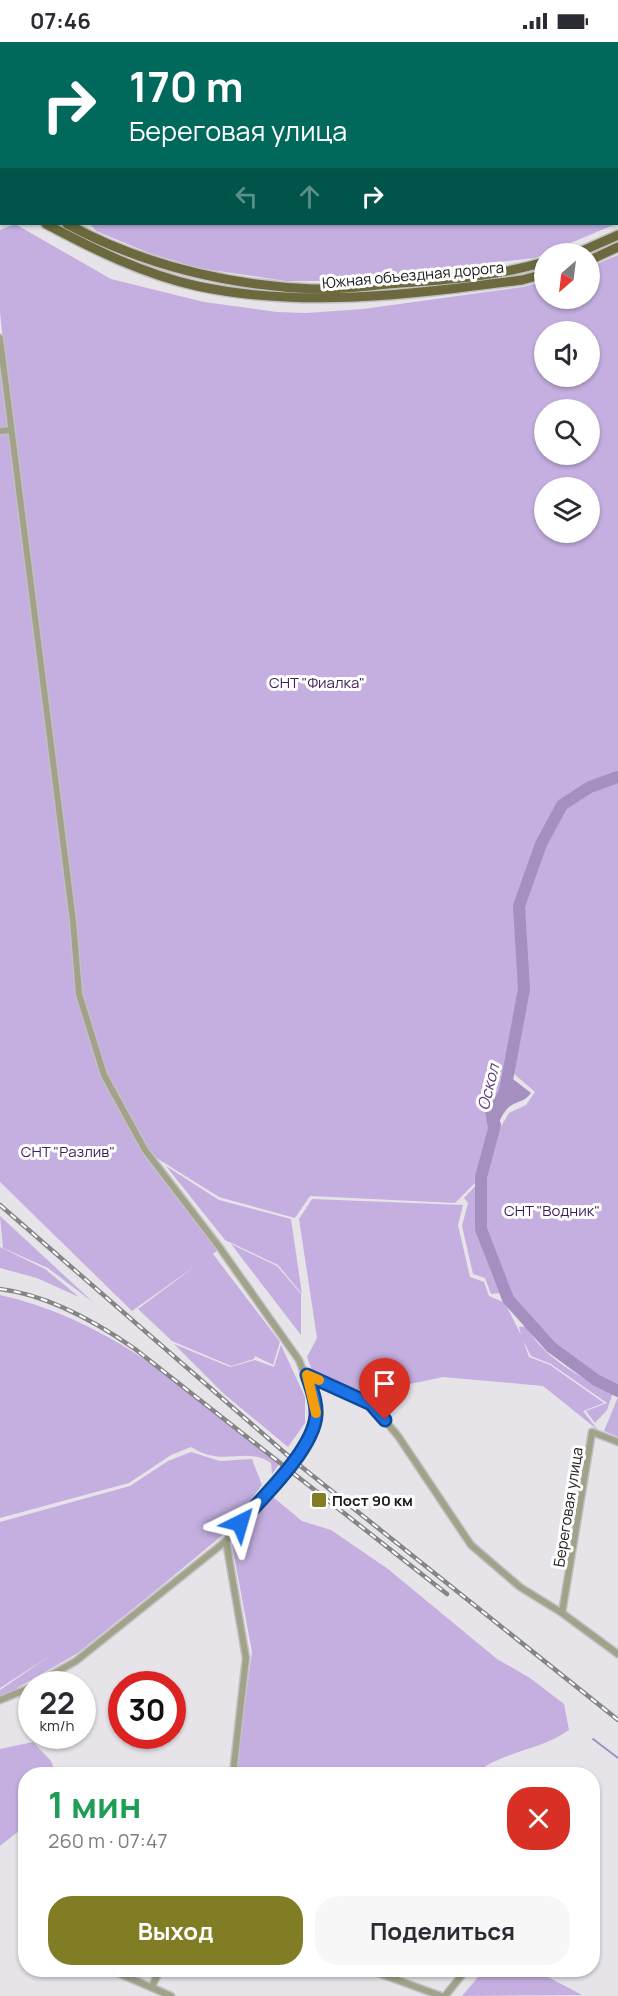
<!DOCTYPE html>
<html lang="ru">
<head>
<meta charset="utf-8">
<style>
	:root { --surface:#fff; --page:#f7f7f7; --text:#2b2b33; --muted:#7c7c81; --accent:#817d24 }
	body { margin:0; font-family:Manrope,sans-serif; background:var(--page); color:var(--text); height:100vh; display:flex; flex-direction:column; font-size:22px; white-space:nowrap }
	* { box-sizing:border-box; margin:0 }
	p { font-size:20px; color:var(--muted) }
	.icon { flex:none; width:33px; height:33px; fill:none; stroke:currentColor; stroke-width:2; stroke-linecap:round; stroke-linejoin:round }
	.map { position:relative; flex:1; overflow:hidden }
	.drawer { position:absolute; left:18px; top:1725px; width:582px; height:210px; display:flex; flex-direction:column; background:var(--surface); border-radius:24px; box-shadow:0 2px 4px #0004 }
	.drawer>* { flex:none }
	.top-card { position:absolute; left:0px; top:0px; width:618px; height:183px; box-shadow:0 2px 4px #0004; background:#00695c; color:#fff; overflow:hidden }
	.needle { width:39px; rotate:208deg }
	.tools { position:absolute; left:534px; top:201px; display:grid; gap:12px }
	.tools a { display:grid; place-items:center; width:66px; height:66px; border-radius:50%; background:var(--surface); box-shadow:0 2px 4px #0004; font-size:30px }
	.speed { position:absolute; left:18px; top:1629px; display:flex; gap:12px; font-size:30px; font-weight:700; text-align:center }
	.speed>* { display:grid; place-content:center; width:78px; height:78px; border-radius:50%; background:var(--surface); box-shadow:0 2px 4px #0004; line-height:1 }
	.speed small { font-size:15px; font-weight:400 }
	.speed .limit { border:9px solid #d22; background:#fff; color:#111 }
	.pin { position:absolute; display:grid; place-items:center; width:51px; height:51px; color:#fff; margin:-62px -26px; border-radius:50% 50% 50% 0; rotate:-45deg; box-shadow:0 0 6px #0007 }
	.pin .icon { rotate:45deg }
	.me { position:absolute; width:66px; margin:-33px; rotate:40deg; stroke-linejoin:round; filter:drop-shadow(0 0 4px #0008) }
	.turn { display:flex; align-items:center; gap:21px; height:126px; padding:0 30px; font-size:27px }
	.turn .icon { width:78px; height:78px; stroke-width:2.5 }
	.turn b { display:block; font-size:42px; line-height:51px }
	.lanes { display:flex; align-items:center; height:57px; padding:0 30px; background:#0003; justify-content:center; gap:30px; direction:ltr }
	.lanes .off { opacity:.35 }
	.round { display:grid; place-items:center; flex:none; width:63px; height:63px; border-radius:24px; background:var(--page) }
	.head { display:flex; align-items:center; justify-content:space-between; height:102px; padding:0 30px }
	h1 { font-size:36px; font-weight:700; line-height:45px; color:#1e9e55 }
	.action { display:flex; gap:12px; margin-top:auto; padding:12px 30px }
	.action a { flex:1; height:69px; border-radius:24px; background:var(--accent); color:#fff; font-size:24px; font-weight:700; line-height:69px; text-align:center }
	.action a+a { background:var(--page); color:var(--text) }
	.status { display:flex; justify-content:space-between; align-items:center; height:42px; padding:0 30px; background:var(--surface); direction:ltr }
	.status svg { height:16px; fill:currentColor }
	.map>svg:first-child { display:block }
</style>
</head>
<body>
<div class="status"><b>07:46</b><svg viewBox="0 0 49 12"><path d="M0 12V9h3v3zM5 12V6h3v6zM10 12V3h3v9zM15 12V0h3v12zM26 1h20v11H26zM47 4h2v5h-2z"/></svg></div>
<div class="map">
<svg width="618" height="1954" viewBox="0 0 618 1954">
	<rect width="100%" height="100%" fill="#e6e4e8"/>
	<g fill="#c4afe0" fill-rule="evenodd">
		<polygon points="0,0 618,0 618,181 535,216 333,239 286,239 198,226 149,211 96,189 90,182 616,182 616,2 2,2 1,132"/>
		<path d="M15,182L111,237L204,260L277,270L306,271L363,267L523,245L544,239V256H590V225L618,213V735L590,745L562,763L541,802L519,864L524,947L508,1038L481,1135L455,1161L310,1154L295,1176L219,1155L147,1110L220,1206L213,1212L280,1300L273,1323L255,1314L254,1317L231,1324L172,1299L138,1267L198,1222L132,1269L0,1140V332L18,441L0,270V188ZM544,290H590V334H544ZM544,368H590V412H544ZM544,446H590V490H544Z"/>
		<polygon points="618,740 618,1345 598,1335 554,1303 519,1267 511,1257 485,1187 484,1128 492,1100 509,1071 526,1063 535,1050 513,1031 527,948 523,866 544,804 566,767 593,750"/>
		<polygon points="166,1124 219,1158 291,1177 302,1252 278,1223 225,1198"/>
		<path d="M477,1142C477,1181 483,1216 500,1251L491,1252L485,1236L473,1232L462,1184L468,1161L464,1156Z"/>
		<path d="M312,1157L463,1163L458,1183L470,1235L484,1240L489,1254L505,1261L521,1293L519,1285L527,1284C540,1314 584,1338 613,1351L607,1368L595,1381L586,1369L607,1361L551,1322L531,1314L523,1298L529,1315L550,1323L604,1361L583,1369L598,1388L543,1344L443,1335L368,1351L324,1336L312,1328L307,1315L317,1296L299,1177Z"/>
		<polygon points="0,1174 94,1261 48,1226 3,1206"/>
		<polygon points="231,1202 277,1224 301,1252 301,1293"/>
		<polygon points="0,1205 45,1227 79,1255 37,1236 0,1226"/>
		<path d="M0,1253C114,1279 191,1351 280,1421L272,1432L271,1421C251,1407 231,1419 209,1413C203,1412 197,1408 191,1405L171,1413L129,1441L0,1476Z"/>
		<polygon points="174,1302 230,1325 255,1318 274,1325 281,1303 305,1355 305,1381 288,1405 224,1352"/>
		<polygon points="618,1355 618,1395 604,1389"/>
		<polygon points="191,1410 220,1419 252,1417 262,1443 225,1491 154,1550 78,1611 0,1656 0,1648 51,1613 0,1646 0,1480 130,1444 168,1419"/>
		<path d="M273,1455L302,1479L331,1488L388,1527L497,1617L530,1636L564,1662L569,1688C540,1709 501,1709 475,1732H235L252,1610L232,1503Z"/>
		<polygon points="33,1700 51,1719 56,1732 26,1732 25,1784 0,1804 0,1707"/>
		<polygon points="484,1928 535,1928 582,1953 462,1954"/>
	</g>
	<path fill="#a58fc1" d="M509,1034L531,1051C524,1061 514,1059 507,1067C499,1076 497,1088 490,1098L485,1069Z"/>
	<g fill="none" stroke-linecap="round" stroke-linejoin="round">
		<polyline stroke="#a58fc1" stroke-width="2" points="593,1697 618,1716"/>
		<g stroke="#a58fc1" stroke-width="12">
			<polyline points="505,1049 524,947 519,864 541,802 562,763 590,745 618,735"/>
			<polyline points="495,1083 481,1135 481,1187 508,1257 551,1305 596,1338 618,1349"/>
		</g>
		<defs>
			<g id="minor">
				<polyline points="0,168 2,165"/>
				<polyline points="0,296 73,879 79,952 104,1033 145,1108 220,1206 299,1318 314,1357 316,1374 307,1401 226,1499 76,1619 35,1642"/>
				<polyline points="0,389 11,388"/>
				<polyline points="307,1333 371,1362 398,1394 471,1503 520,1545 562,1571 618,1612"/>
				<polyline points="226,1499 246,1616 233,1732"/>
				<polyline points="562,1571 592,1390 618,1400"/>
				<polyline points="0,1658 32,1645"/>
				<polyline points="111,1928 171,1954"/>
				<polyline points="370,1928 441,1954"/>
				<polyline points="152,1944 160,1928"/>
				<polyline points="445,1954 466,1928"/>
			</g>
			<g id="primary">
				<polyline points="0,138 2,139"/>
				<polyline points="0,150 2,151"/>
				<path d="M46,182C93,207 143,232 197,244C305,267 413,252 522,238L544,232"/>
				<path d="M67,182C143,223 227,243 313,247C341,248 371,243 400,241C448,238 498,234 544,220"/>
				<polyline points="575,212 618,193"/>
				<polyline points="590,218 618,205"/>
			</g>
		</defs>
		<use href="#minor" stroke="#c1c0c3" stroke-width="9"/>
		<use href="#primary" stroke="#c1c0c3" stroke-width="12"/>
		<use href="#minor" stroke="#a2a28a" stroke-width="6"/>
		<use href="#primary" stroke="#6b693d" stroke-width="9"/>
		<defs>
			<g id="rail">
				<polyline points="0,1163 293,1418 618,1678"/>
				<path d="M0,1247C48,1253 96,1280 135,1307L447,1552"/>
			</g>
		</defs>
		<use href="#rail" stroke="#858486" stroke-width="4.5"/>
		<use href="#rail" stroke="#fff" stroke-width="2" stroke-dasharray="7" stroke-linecap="butt"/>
	</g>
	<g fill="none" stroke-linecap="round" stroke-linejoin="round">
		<defs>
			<path id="route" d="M240,1481C262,1456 314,1407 316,1373C317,1359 311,1346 307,1333L371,1362L385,1378"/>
		</defs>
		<use href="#route" stroke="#114b97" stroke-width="15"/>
		<use href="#route" stroke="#1a73e8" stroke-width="10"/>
		<polyline stroke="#f59e0b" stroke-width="10" points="316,1371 307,1333 319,1338"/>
	</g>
	<rect fill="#817d24" stroke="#fff" stroke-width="2" x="311" y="1450" width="16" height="16" rx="3"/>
	<g text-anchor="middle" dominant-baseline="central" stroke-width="6" stroke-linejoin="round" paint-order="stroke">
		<g font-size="15" fill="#1a1a1b" stroke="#fff">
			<text transform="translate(413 233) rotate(-5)">Южная объездная дорога</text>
			<text transform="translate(568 1465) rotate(-81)">Береговая улица</text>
		</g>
		<g font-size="15" fill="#3d1e5a" stroke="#fff">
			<text x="317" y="640">СНТ "Фиалка"</text>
			<text x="68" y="1109">СНТ "Разлив"</text>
			<text x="552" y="1168">СНТ "Водник"</text>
		</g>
		<g font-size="15" font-weight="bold" fill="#1a1a1b" stroke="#fff" text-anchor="start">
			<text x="332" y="1458">Пост 90 км</text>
		</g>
		<g font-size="16" font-style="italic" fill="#5d3f7e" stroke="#fff">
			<text transform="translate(488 1045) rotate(-76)">Оскол</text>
		</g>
	</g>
</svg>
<div class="tools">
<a><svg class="needle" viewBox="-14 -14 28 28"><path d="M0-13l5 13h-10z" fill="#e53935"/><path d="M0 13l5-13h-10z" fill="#7c7c81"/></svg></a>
<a><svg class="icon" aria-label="sound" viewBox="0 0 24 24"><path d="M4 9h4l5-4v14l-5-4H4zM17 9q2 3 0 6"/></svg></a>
<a><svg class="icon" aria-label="search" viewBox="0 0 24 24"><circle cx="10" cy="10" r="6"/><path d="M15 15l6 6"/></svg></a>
<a><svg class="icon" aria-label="layers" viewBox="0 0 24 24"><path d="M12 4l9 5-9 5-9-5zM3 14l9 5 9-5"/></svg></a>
</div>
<div class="speed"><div>22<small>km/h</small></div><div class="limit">30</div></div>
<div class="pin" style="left:385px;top:1378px;background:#d93025"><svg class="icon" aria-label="arrive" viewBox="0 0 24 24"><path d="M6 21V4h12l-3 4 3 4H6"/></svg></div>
<svg class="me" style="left:240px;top:1481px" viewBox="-20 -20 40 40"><path d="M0-17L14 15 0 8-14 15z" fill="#1a73e8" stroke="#fff" stroke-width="4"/></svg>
<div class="top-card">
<div class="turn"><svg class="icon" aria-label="right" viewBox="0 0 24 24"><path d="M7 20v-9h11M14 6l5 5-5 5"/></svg><div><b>170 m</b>Береговая улица</div></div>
<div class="lanes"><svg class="icon off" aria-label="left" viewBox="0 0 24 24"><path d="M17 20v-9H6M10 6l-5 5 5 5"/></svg><svg class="icon off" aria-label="ahead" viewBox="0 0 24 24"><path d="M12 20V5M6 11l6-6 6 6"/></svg><svg class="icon" aria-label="right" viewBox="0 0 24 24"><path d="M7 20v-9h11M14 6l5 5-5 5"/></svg></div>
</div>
<section class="drawer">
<div class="head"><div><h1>1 мин</h1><p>260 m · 07:47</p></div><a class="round" style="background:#d93025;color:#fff"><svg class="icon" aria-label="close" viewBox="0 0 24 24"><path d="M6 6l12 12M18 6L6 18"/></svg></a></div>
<div class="action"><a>Выход</a><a>Поделиться</a></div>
</section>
</div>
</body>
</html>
